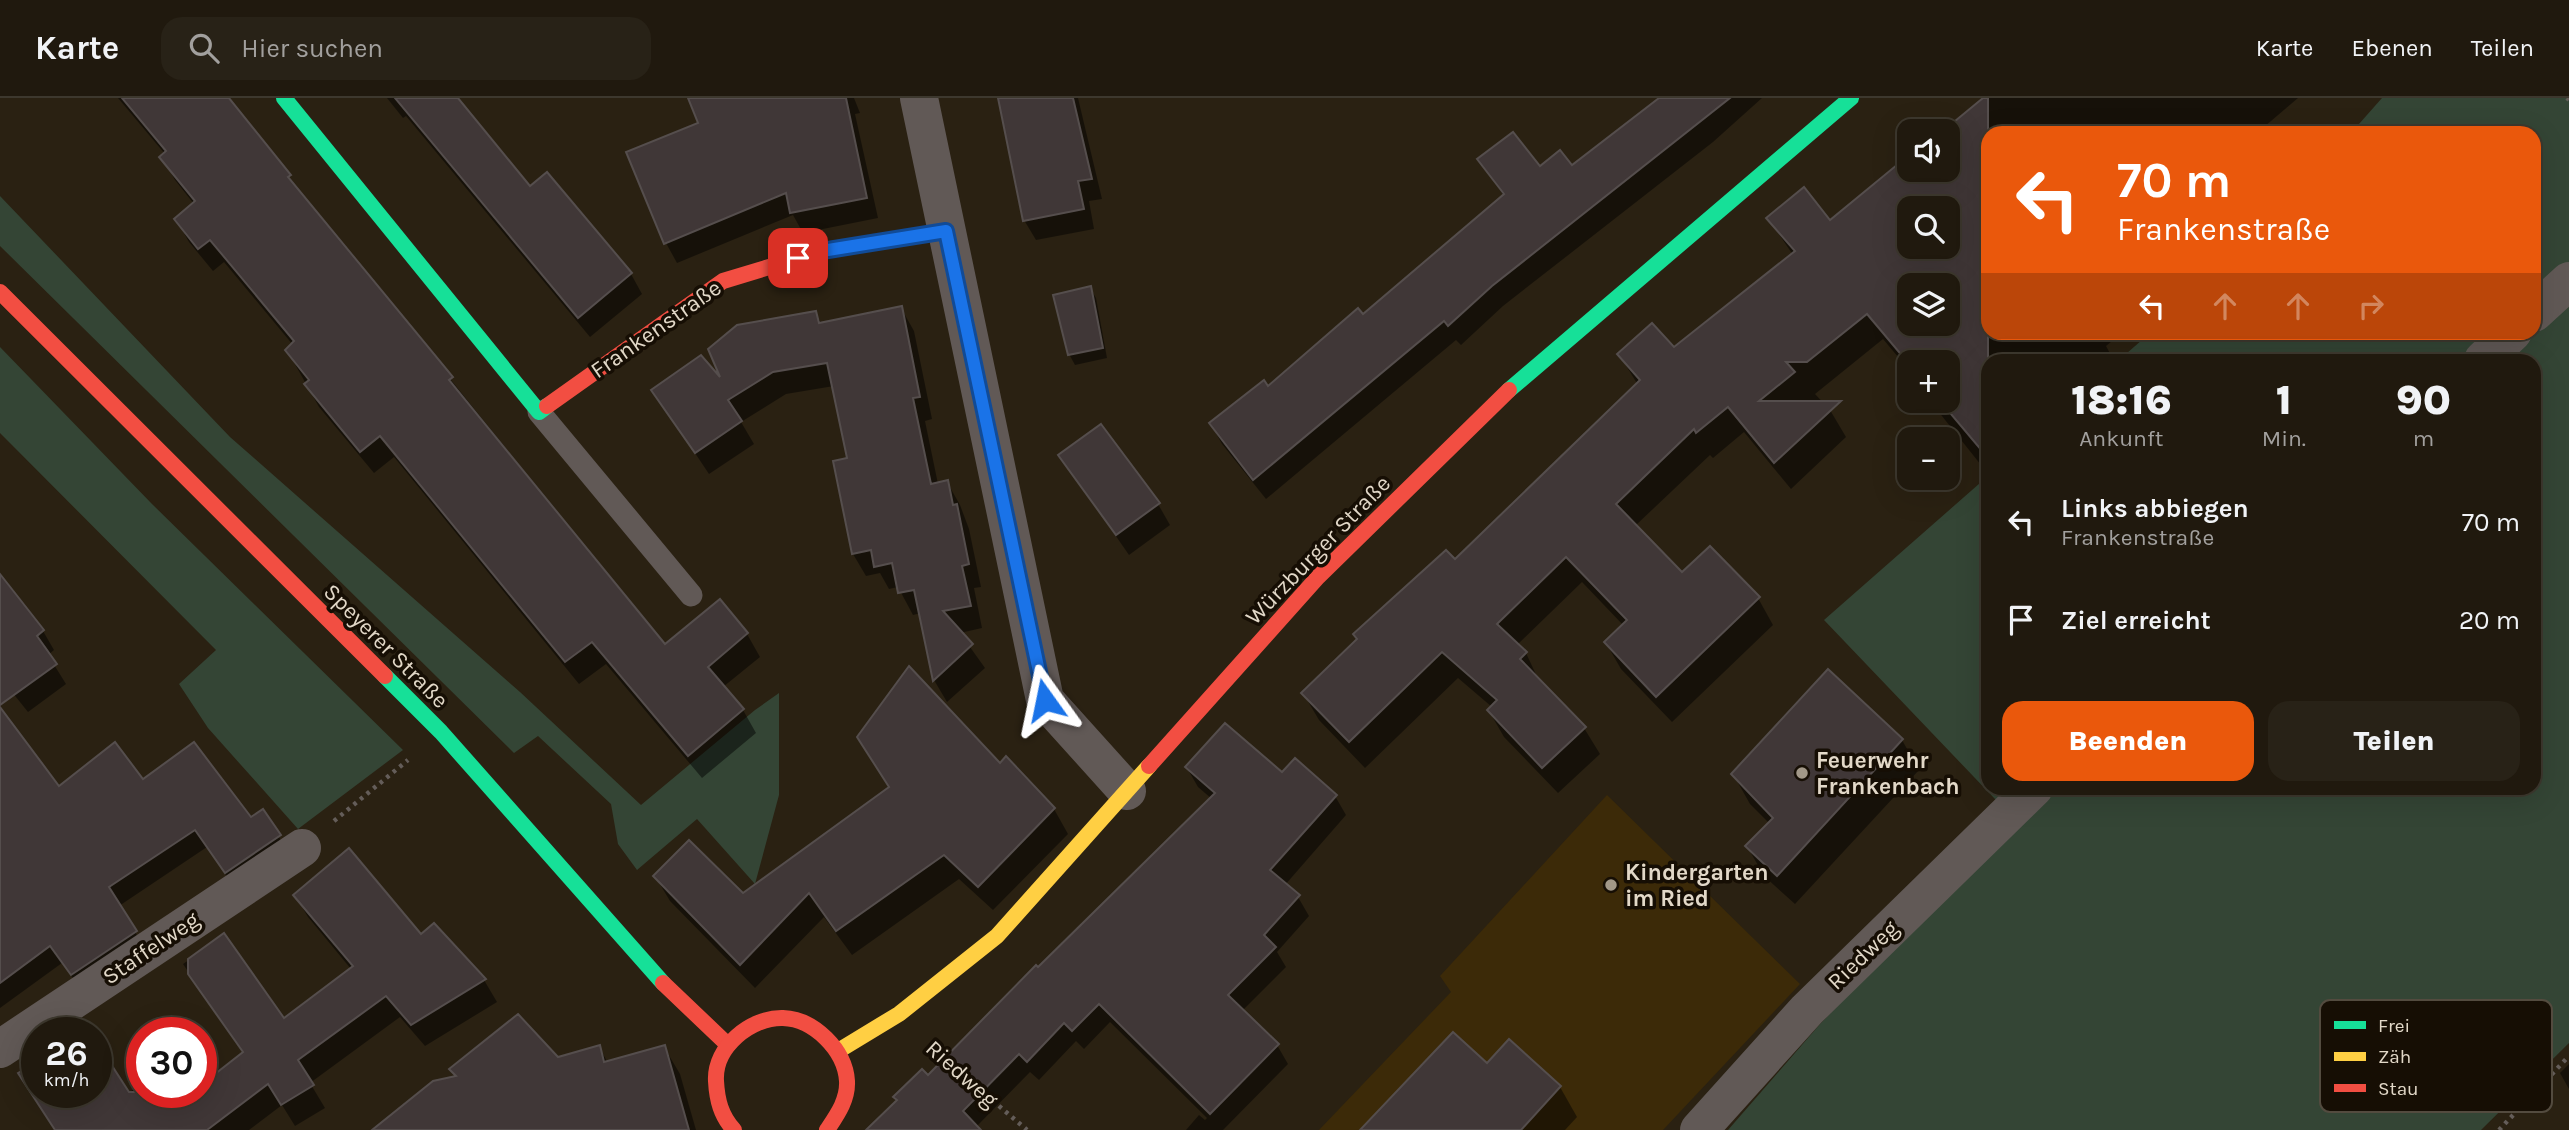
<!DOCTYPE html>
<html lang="de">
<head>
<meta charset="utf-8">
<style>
	:root { --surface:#20190e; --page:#282217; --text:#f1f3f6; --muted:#a2a09e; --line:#3d382e; --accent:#ea580c }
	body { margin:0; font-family:Karla,sans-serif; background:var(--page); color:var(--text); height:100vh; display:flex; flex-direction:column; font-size:26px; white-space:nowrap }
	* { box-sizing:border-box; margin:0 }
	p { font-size:23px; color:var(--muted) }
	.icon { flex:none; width:38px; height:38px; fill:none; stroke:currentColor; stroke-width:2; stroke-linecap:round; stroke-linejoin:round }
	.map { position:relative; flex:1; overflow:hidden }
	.panel { position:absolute; left:1981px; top:256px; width:560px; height:441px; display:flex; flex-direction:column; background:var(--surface); border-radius:21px; box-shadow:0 7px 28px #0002,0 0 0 2px var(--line) }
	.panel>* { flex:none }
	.banner { position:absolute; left:1981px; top:28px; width:560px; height:214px; border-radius:21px; box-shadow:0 7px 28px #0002,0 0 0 2px var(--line); background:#ea580c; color:#fff; overflow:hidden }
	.tools { position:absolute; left:1897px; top:21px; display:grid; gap:14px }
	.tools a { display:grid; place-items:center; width:63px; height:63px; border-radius:14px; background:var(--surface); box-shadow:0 7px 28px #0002,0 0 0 2px var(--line); font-size:35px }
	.speed { position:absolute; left:21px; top:919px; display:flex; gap:14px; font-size:35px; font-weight:700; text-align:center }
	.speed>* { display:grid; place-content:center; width:91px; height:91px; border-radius:50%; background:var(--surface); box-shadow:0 7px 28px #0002,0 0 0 2px var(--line); line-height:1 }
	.speed small { font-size:18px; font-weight:400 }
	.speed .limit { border:10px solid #d22; background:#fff; color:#111 }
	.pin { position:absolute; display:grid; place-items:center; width:60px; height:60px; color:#fff; margin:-30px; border-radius:14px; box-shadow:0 4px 10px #0006 }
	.me { position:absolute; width:77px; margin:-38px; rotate:348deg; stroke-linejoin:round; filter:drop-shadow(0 0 5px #0008) }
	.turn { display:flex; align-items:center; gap:24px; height:147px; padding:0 21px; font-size:32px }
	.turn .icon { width:91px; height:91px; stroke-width:2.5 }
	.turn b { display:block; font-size:49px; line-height:60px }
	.lanes { display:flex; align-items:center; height:66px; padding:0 21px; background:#0003; justify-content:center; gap:35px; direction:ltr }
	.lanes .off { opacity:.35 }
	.eta { display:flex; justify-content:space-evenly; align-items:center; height:119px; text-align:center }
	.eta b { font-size:42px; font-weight:800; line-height:49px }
	.primary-button { display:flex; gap:14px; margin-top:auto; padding:14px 21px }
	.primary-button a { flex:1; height:80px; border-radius:21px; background:var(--accent); color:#fff; font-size:28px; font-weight:800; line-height:80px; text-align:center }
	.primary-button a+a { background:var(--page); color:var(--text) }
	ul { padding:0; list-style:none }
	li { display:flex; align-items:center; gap:21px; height:98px; padding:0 21px }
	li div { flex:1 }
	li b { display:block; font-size:26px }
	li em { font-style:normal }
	header { display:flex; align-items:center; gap:42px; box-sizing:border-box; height:98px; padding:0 35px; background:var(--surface); border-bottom:2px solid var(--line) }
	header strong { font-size:33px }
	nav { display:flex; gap:38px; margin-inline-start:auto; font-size:24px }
	.search { width:490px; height:63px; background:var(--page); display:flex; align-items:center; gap:18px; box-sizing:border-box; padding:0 24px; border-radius:21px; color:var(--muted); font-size:26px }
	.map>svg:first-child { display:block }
</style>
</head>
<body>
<header>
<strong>Karte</strong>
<div class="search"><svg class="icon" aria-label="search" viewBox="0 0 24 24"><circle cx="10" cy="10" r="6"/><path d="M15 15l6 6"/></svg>Hier suchen</div>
<nav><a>Karte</a><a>Ebenen</a><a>Teilen</a></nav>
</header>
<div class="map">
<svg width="2569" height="1032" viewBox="0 0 2569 1032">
	<rect width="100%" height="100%" fill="#2a2112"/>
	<polygon fill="#3c2a08" points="1607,697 1800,886 1663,1032 1319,1032 1451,894 1440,878"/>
	<g fill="#344535">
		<polygon points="2382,0 2569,0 2569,945 2481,1032 1728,1032 1821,925 2016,723 1824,522 1988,378 1988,690 2534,690 2534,262 2119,262 2150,235 2534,234 2534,35 2351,35"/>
		<polygon points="0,98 230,339 520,594 641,707 755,612 779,595 779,697 755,786 697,721 637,772 618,746 611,706 538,638 514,655 0,148"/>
		<polygon points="0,249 152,406 403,652 298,731 208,630 179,586 216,552 0,335"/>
	</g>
	<g fill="#0007" fill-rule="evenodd">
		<polygon points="118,0 225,0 665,549 720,503 747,536 760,559 723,589 743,612 756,635 702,680 606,566 579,586 394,359 374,375 319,309 287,252 293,247 224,164 213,173 189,144 176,121 194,106 175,82 162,59 165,56"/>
		<polygon points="387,0 456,0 530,90 631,176 642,196 590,239 406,18 403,20"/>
		<polygon points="690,0 854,0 860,15 855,16 878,120 803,135 793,117 677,165 666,145 700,26"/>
		<polygon points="998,0 1078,0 1102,101 1089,103 1094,131 1036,142 1024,122"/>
		<polygon points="1662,0 1762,0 1713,44 1503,208 1461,247 1456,242 1266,401 1222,346 1211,326 1268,290 1363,218 1504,98 1480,62 1540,70 1571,70"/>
		<path d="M1986,0H2298L2257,35H2106L2103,32L2100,35H1988V234H2123L2106,248L2112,259L2108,262H1988V362L1981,367L1930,303H1948V264H1909V272L1883,241L1815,296L1830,312L1846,339L1791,391L1744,334L1713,360L1710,357L1635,428L1682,476L1758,500L1773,527L1672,624L1621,571L1606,545L1624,528L1582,484L1517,547L1526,555L1539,583L1584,630L1600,656L1558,695L1504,639L1489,613L1492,609L1458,580L1365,670L1319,622L1303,595L1454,464L1638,287L1619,256L1673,252L1793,157L1768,120L1830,124L1909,58V72H1948L1946,33ZM1909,110H1948V149H1909ZM1909,187H1948V226H1909Z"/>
		<polygon points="1090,190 1096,200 1107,260 1075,267 1069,256"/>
		<polygon points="901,210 914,233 932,321 925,323 938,386 947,384 960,407 969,431 981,489 974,490 982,530 960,535 985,570 947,604 934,582 921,515 913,517 898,489 889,491 880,475 866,478 853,456 849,361 834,288 786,296 741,324 754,346 709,376 653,292 724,287 815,215 822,226"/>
		<polygon points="1060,357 1158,406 1170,427 1129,457"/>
		<polygon points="0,479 43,533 54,552 48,557 66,586 28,614 0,579"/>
		<polygon points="1828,574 1902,642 1919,672 1795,806 1764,778 1747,748 1770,726 1750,706 1733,676"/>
		<polygon points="0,643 58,690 143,683 250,721 262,713 290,756 236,792 207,749 119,808 146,852 83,894 62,865 0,910"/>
		<polygon points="1006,661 1054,711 1068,736 993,812 959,781 852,857 824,819 755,890 670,803 655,778 743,797 891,690 1000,668"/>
		<polygon points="1187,670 1282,677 1335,698 1346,717 1285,787 1298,799 1309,818 1277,854 1286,869 1242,913 1277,947 1288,966 1223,1032 1186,1032 1199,1017 1205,1022 1207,1020 1110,924 1084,951 1076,943 1039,982 1030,974 976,1029 979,1032 869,1032 928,980 1212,701 1198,689"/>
		<polygon points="295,797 421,838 484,882 497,904 425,948 400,919 310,985 325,1010 295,1028 282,1007 249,1032 54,1032 21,976 37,994 128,995 142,986 142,994 201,994 244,956 183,866 224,838 284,922 351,871 308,819"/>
		<polygon points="599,949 608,965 664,949 680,976 696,1032 375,1032 457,980 452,971 557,961"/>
		<polygon points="2569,966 2569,991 2560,975"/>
		<polygon points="1487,967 1560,989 1577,1019 1565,1032 1363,1032"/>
	</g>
	<g fill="#403737" stroke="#554e4d" stroke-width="2" fill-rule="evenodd">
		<polygon points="122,0 229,0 291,77 288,79 453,279 449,282 665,546 720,501 748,535 708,569 744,611 688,658 592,544 565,564 380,338 360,354 304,286 309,282 285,252 294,243 210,142 198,151 174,121 195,103 159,59 166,53"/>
		<polygon points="395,0 458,0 530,88 547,74 632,175 578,220"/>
		<polygon points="688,0 846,0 867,100 790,115 786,95 664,146 626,54 698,25"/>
		<polygon points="998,0 1073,0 1092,81 1078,83 1084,111 1023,123"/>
		<polygon points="1659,0 1730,0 1492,188 1448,228 1444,223 1253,382 1209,325 1264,282 1268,288 1358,210 1363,216 1504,96 1477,61 1513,34 1540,68 1560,52 1572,67"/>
		<path d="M1983,0H1988V360L1940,303H1948V264L1909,266L1867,216L1807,264H1786L1795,274L1759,303H1841L1774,365L1728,309L1696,335L1694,331L1616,406L1682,474L1710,448L1760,499L1656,599L1604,544L1627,522L1566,459L1497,526L1527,554L1520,561L1586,629L1542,670L1487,612L1497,602L1442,554L1349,644L1301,595L1357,541L1353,536L1446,452L1455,461L1640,282L1617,256L1652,225L1674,249L1795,153L1766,120L1804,89L1830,122L1909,57V72H1948V33H1943ZM1909,110H1948V149H1909ZM1909,187H1948V226H1909Z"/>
		<polygon points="1091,188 1103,250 1068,257 1053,197"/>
		<polygon points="902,208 920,299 913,300 931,386 948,382 953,407 957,406 969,466 962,468 971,508 943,513 973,546 933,583 914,492 898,495 892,465 874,469 871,452 852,456 833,363 847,360 827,265 773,274 728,302 742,323 695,355 651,292 701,257 720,279 708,251 737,227 816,213 819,225"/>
		<polygon points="1101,326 1160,405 1116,437 1058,357"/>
		<polygon points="0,476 44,532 37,538 57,566 0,607"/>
		<polygon points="909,568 1000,665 1006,658 1055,710 978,789 944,757 836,833 809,795 740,867 653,778 689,742 743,795 889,689 857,639"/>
		<polygon points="1828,571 1903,641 1777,778 1745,748 1773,720 1731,676"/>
		<polygon points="0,609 59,688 115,644 143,681 194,644 251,719 263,711 281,737 225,775 195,732 109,789 137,833 71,877 50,848 0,885"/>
		<polygon points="1225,625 1282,674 1295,660 1337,697 1270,772 1300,797 1264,837 1276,849 1228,897 1279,946 1210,1016 1099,906 1072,933 1064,925 1027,964 1019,956 963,1013 981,1032 866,1032 897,1002 893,999 922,971 928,977 1036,867 1038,869 1215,695 1185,669"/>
		<polygon points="349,750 421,836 434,825 486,881 411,927 386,898 298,962 314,987 281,1007 268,986 207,1032 55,1032 18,975 37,964 37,994 96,994 96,943 129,994 201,994 201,987 243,954 188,876 188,861 224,835 284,920 353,868 293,797"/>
		<polygon points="518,916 558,959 600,947 604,964 665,947 689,1032 372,1032 433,983 456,978 449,971"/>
		<polygon points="1453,934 1487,965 1509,941 1561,988 1521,1032 1360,1032"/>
	</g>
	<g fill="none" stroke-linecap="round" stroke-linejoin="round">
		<g stroke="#645d59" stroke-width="4.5" stroke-dasharray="3.5 5" stroke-linecap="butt">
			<polyline points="2567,0 2569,2"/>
			<polyline points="334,723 408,662"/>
			<polyline points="928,947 1027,1032"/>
			<polyline points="2499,1032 2569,958"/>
		</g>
		<polyline stroke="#615956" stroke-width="23" points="539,314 691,497"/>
		<g stroke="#615956" stroke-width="38">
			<polyline points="919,0 1045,602 1127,693"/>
			<polyline points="2534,215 2569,183"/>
			<polyline points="2483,262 2513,234"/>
			<polyline points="0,951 302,750"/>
			<polyline points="1699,1032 1807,912 2034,690"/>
		</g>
		<g stroke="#16e098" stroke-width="16">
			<polyline points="284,0 539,314 547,308"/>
			<polyline points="1509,292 1851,0"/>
			<polyline points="385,578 441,634 663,885"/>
		</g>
		<polyline stroke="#ffcf43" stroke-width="16" points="838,953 899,916 997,838 1149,668"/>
		<g stroke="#f24e42" stroke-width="16">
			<polyline points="0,194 385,578"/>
			<polyline points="547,308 723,183 822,153 946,133"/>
			<polyline points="1149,668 1318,479 1509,292"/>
			<polyline points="663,885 728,947"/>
			<path d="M734,1032C721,1018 717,1002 716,983C714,949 751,919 783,920C814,921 845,952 847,983C848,1002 837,1017 827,1032"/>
		</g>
	</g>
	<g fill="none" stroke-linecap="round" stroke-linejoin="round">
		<defs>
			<polyline id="route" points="798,160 822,153 946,133 1045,602"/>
		</defs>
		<use href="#route" stroke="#114b97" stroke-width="18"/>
		<use href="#route" stroke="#1a73e8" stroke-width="12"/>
	</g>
	<g fill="#a29888" stroke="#160e04" stroke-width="2.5">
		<circle cx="1802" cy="675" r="7"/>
		<circle cx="1611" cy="787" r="7"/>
	</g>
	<g text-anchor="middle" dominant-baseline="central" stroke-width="7" stroke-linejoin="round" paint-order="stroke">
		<g font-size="23" fill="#e2d8c8" stroke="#160e04">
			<text transform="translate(656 231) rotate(-35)">Frankenstraße</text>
			<text transform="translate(1318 452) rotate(-46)">Würzburger Straße</text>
			<text transform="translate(386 548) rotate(45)">Speyerer Straße</text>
			<text transform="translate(151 850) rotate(-34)">Staffelweg</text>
			<text transform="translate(1863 857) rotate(-44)">Riedweg</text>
			<text transform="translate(962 976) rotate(42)">Riedweg</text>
		</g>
		<g font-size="23" font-weight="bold" fill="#e2d8c8" stroke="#160e04" text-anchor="start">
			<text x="1816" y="662">Feuerwehr<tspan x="1816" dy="26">Frankenbach</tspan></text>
			<text x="1625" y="774">Kindergarten<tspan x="1625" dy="26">im Ried</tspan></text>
		</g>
	</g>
	<rect x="2320" y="902" width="232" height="112" rx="10" fill="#160e04" stroke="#534b3f" stroke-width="2"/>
	<rect x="2334" y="923" width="32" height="8" fill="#16e098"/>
	<rect x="2334" y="954" width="32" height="9" fill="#ffcf43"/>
	<rect x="2334" y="986" width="32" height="8" fill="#f24e42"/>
	<g font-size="19" fill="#e2d8c8">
		<text x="2378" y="934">Frei</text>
		<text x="2378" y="965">Zäh</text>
		<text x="2378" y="997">Stau</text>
	</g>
</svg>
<div class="tools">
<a><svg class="icon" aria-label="sound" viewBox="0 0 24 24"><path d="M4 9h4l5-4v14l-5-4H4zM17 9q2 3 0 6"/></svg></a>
<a><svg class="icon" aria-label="search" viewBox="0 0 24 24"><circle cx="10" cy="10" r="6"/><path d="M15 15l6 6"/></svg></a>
<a><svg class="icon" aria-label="layers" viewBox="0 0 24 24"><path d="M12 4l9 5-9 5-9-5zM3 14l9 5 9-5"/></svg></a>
<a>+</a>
<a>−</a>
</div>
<div class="speed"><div>26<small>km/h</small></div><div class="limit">30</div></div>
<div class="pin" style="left:798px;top:160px;background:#d93025"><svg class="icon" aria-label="arrive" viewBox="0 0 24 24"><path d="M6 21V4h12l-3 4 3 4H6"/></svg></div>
<svg class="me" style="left:1045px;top:602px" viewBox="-20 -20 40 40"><path d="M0-17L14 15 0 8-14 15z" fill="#1a73e8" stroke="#fff" stroke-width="4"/></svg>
<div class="banner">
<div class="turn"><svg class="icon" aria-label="left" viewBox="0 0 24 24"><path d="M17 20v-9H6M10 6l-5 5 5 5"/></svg><div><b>70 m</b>Frankenstraße</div></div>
<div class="lanes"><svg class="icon" aria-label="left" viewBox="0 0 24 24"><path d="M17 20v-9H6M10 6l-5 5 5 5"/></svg><svg class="icon off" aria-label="ahead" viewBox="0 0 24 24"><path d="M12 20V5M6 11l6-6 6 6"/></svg><svg class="icon off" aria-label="ahead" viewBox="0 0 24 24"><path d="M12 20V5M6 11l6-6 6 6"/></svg><svg class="icon off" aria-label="right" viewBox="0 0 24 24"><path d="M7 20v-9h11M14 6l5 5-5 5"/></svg></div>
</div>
<section class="panel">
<div class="eta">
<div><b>18:16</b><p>Ankunft</p></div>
<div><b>1</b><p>Min.</p></div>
<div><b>90</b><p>m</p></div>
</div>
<ul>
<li><svg class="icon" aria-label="left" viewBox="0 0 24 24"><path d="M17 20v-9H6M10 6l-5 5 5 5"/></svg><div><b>Links abbiegen</b><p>Frankenstraße</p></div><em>70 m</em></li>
<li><svg class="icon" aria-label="arrive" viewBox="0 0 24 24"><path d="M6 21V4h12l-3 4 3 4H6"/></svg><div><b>Ziel erreicht</b></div><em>20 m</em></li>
</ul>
<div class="primary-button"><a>Beenden</a><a>Teilen</a></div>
</section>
</div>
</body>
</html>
